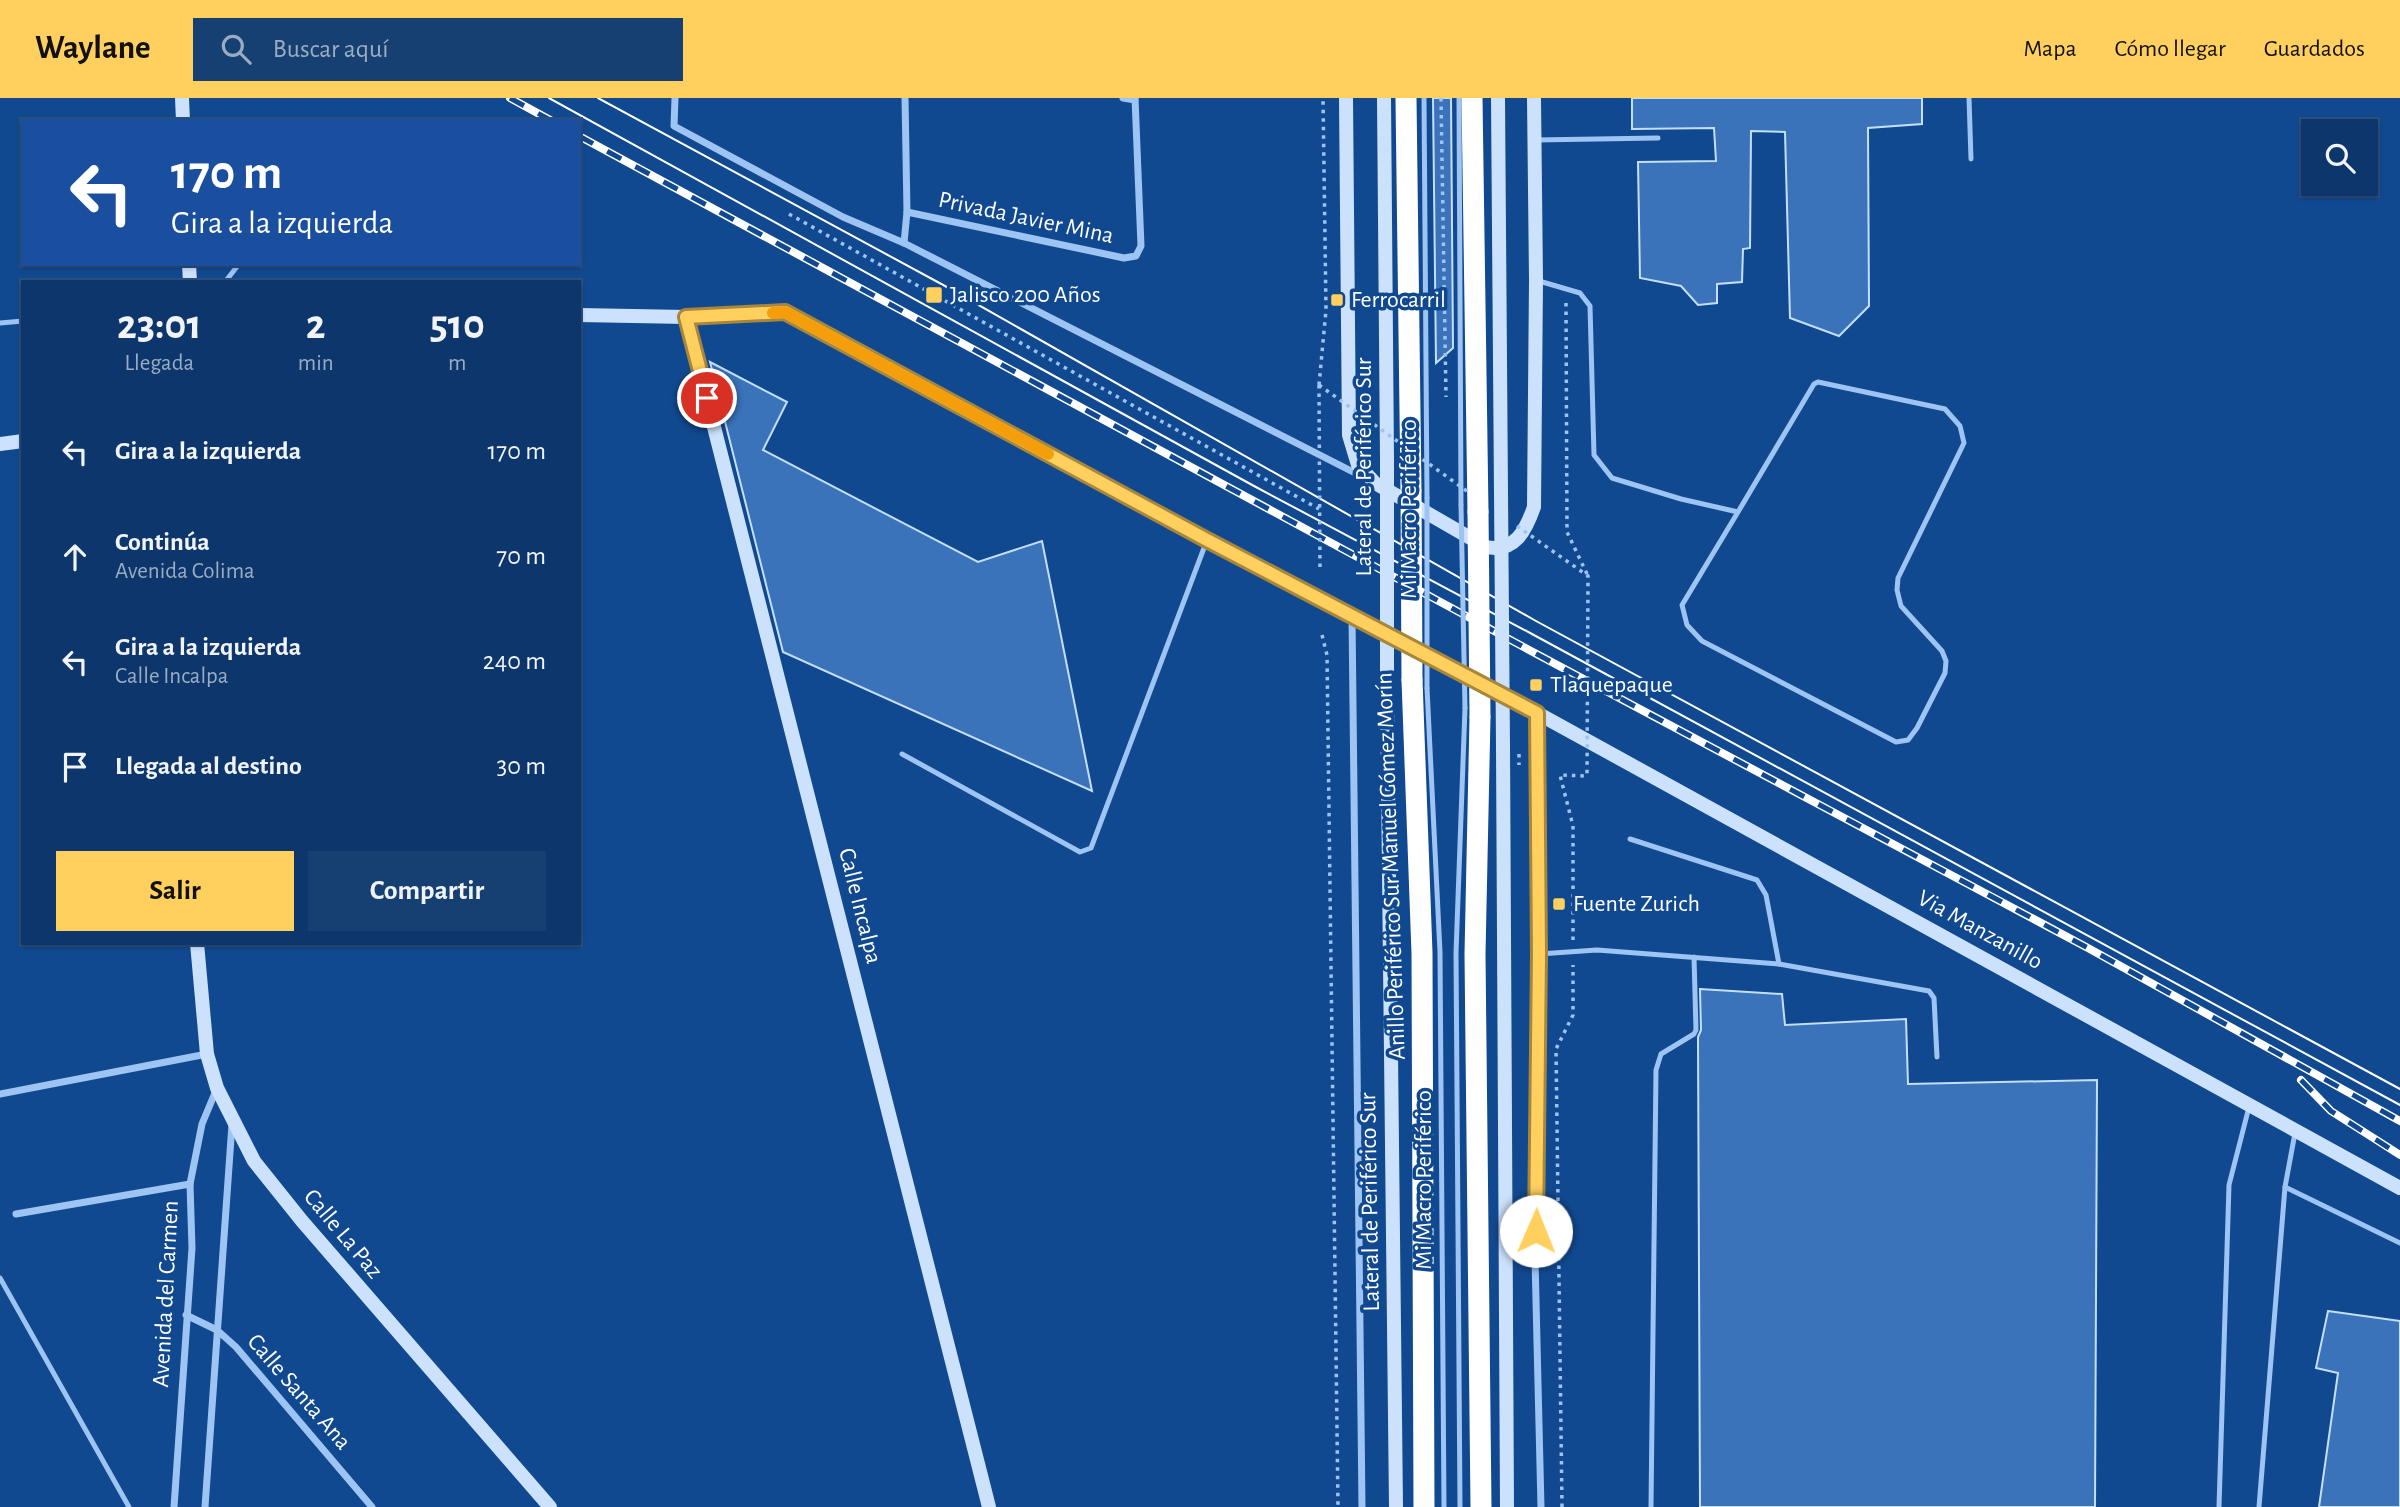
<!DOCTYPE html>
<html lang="es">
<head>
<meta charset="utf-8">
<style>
	:root { --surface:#0d376c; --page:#163f72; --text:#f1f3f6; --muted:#9aacc2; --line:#2d517f; --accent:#ffd05e }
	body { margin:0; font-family:"Alegreya Sans",sans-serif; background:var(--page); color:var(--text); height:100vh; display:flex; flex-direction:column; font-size:26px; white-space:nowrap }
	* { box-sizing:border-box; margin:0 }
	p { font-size:23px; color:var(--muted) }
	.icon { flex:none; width:38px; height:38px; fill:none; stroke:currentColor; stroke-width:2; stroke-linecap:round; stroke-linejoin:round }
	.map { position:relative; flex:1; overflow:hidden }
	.details { position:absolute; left:21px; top:182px; width:560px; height:665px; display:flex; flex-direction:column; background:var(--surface); border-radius:0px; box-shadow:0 2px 5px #0004,0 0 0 2px var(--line) }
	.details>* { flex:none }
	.guide { position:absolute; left:21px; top:21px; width:560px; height:147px; border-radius:0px; box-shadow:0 2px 5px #0004,0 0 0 2px var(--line); background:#1a4fa0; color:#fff; overflow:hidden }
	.controls { position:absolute; left:2301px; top:21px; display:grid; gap:14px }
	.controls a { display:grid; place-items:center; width:77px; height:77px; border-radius:0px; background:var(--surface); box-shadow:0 2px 5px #0004,0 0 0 2px var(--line); font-size:35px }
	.pin { position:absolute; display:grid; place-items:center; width:60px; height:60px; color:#fff; margin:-30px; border:4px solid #fff; border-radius:50%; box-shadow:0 2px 7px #0007 }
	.me { position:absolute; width:77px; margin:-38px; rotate:1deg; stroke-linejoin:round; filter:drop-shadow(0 0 5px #0008) }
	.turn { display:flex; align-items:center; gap:24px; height:147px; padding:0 35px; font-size:32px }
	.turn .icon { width:91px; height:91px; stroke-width:2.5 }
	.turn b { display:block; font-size:49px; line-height:60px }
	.eta { display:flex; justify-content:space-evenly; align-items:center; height:119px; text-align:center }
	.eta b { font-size:42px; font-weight:700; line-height:49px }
	.cta { display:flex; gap:14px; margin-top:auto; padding:14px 35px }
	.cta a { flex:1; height:80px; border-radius:0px; background:var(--accent); color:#111; font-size:28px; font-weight:700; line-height:80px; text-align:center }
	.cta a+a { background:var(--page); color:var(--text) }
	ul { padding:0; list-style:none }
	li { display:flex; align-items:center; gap:21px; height:105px; padding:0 35px }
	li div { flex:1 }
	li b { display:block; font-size:26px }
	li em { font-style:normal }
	header { display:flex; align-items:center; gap:42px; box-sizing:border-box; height:98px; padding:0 35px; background:var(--accent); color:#111 }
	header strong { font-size:33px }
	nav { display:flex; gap:38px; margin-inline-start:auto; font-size:24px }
	.search { width:490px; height:63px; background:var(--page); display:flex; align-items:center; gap:18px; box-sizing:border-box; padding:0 24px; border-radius:0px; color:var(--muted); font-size:26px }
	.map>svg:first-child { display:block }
</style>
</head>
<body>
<header>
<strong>Waylane</strong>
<div class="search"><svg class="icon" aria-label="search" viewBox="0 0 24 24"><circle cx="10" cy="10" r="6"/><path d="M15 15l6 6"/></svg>Buscar aquí</div>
<nav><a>Mapa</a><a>Cómo llegar</a><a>Guardados</a></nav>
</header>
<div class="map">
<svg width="2400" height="1409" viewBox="0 0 2400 1409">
	<rect width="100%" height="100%" fill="#114990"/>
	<g fill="#3a73b9" stroke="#c4defd" stroke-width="2">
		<polygon points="1433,0 1451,0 1453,250 1436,265"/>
		<polygon points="1632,0 1922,0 1922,26 1868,30 1869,208 1839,238 1790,220 1785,34 1751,33 1750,150 1743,151 1742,184 1717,186 1717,205 1698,207 1681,188 1640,180 1638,64 1716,63 1714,30 1632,31"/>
		<polygon points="710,264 787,304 763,352 978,464 1042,443 1092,693 783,554"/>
		<polygon points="1700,891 1782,896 1785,927 1906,921 1908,986 2097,982 2095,1409 1700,1409 1698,939 1701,932"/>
		<polygon points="2328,1213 2400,1223 2400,1409 2319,1409 2338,1275 2316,1270"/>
	</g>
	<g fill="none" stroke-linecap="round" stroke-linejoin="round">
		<g stroke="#9dc4f2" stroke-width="3.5" stroke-dasharray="3.5 5" stroke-linecap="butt">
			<polyline points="1441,0 1446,299"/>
			<polyline points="789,116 1319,411"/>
			<polyline points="1566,205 1567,434 1588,478"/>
			<polyline points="1319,287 1326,212 1323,0"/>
			<polyline points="1322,537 1327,557 1338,1409"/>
			<polyline points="1573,842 1573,728 1560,677 1587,678"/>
			<polyline points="1562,1409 1556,951 1573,917 1573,867"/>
		</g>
		<g stroke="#9dc4f2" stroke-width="5">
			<polyline points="1424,0 1427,400"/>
			<polyline points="1459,0 1461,407"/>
			<polyline points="1969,0 1971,61"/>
			<polyline points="1535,42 1658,40"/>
			<polyline points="1539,183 1580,195 1590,208 1594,357 1612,380 1681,401 1738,414 1814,286 1818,284 1945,311 1960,328 1964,345 1898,480 1897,492 1901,508 1942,553 1946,563 1945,575 1917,630 1908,642 1896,644 1702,543 1687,527 1682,507 1738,414"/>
			<polyline points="225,184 239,166"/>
			<polyline points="0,225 23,223"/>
			<polyline points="1427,590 1440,854 1444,1409"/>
			<polyline points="902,656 1080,754 1091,750 1207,442"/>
			<polyline points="1630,741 1757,782 1766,797 1779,866"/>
			<polyline points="1539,856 1597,852 1779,866 1929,893 1934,900 1937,959"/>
			<polyline points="2285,1089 2400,1145"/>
			<polyline points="0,1180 129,1409"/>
			<polyline points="1460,1409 1456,855 1465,610"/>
			<polyline points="1651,1409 1656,972 1661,956 1694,936 1696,932 1694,859"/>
			<polyline points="2219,1409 2229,1087 2249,1009"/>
			<polyline points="2259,1409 2285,1089 2295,1035"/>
		</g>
		<g stroke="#9dc4f2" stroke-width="7">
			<polyline points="675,0 674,28 843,119 904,145 1363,379"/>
			<polyline points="1123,0 1135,2"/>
			<polyline points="907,114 1124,160 1136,158 1141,148 1135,0"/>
			<polyline points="904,145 907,114 905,0"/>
			<polyline points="1352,518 1362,1409"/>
			<polyline points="1537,615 1539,856 1535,1161 1541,1409"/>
			<polyline points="0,996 207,956"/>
			<polyline points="16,1116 190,1086"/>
			<polyline points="186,1217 217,1232 236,1249 372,1409"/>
			<polyline points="174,1409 192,1150 190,1086 202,1026 217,990"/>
			<polyline points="205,1409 232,1026"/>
		</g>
		<g stroke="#cce1fc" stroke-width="14">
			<polyline points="182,0 183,23"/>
			<path d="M1346,0L1349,337L1358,367L1375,385L1486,449C1515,455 1526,432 1534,409L1536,182L1534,0"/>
			<polyline points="1384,0 1387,361"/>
			<polyline points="1498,0 1501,395"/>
			<polyline points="189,166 190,184"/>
			<polyline points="579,217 686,219 785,214 1207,442 1537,615 2400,1090"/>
			<polyline points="686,219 989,1409"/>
			<polyline points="0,346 23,343"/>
			<polyline points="1387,593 1396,1409"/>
			<polyline points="1503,648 1507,1409"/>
			<polyline points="197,845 207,956 217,990 254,1063 302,1123 550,1409"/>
		</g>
		<g stroke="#fff" stroke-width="21">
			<polyline points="1406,0 1411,393"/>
			<polyline points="1472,0 1478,414"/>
			<polyline points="1412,582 1422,855 1424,1409"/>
			<polyline points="1480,619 1475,856 1481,1409"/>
		</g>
		<g stroke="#fff" stroke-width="2">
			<polyline points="549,0 1254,388 1532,536 2400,1007"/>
			<polyline points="598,0 945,188 1536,523 2400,991"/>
		</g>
		<defs>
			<g id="rail">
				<polyline points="510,0 552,23"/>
				<polyline points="579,38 1531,553 2088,850 2400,1023"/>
				<polyline points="2301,982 2331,1013 2400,1057"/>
			</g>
		</defs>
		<use href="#rail" stroke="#fff" stroke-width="8"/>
		<use href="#rail" stroke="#114990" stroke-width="5" stroke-dasharray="16" stroke-linecap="butt"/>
		<g stroke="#9dc4f2" stroke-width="3.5" stroke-dasharray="3.5 5" stroke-linecap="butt">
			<polyline points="1319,287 1471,396"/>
			<polyline points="1319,287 1320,474"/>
			<polyline points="1370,346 1370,358"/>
			<polyline points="1517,428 1588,478 1587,678"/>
			<polyline points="1519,656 1519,667"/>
		</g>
		<g stroke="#9dc4f2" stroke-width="5">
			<polyline points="1427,400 1427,590"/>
			<polyline points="1461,407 1465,610"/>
		</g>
		<g stroke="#cce1fc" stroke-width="14">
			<polyline points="1501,395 1503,648"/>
			<polyline points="1387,593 1387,361"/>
		</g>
		<g stroke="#fff" stroke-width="21">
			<polyline points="1411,393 1412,582"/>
			<polyline points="1478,414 1480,619"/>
		</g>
	</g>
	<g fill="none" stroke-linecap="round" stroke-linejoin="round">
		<defs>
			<polyline id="route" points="707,300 686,219 785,214 1207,442 1537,615 1539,856 1536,1133"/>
		</defs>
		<use href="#route" stroke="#a6873d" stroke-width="18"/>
		<use href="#route" stroke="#ffd05e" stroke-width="12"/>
		<polyline stroke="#f59e0b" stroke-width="12" points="773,215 785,214 1048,356"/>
	</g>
	<g fill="#ffd05e" stroke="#114990" stroke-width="2.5">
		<rect x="925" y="188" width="18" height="18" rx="3.5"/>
		<rect x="1330" y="195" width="14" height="14" rx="3.5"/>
		<rect x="1529" y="580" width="14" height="14" rx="3.5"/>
		<rect x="1552" y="799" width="14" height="14" rx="3.5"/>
	</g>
	<g text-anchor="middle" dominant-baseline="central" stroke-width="7" stroke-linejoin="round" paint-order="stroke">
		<g font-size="24" fill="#fff" stroke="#114990">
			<text transform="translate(1026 120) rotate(12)">Privada Javier Mina</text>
			<text transform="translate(1364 369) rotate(-90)">Lateral de Periférico Sur</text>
			<text transform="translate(1409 411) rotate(-90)">Mi Macro Periférico</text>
			<text transform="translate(1391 768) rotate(-92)">Anillo Periférico Sur Manuel Gómez Morín</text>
			<text transform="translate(860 808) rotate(76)">Calle Incalpa</text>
			<text transform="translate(1980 832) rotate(29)">Via Manzanillo</text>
			<text transform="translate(1424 1082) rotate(-90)">Mi Macro Periférico</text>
			<text transform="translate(1370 1104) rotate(-91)">Lateral de Periférico Sur</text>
			<text transform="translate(343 1136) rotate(50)">Calle La Paz</text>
			<text transform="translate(166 1196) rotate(-87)">Avenida del Carmen</text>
			<text transform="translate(299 1294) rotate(49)">Calle Santa Ana</text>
		</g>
		<g font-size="24" fill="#fff" stroke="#114990" text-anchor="start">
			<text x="950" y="197">Jalisco 200 Años</text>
			<text x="1351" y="202">Ferrocarril</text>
			<text x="1550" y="587">Tlaquepaque</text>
			<text x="1573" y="806">Fuente Zurich</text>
		</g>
	</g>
</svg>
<div class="controls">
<a><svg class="icon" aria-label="search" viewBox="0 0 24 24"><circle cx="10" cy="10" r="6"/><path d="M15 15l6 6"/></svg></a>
</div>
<div class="pin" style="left:707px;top:300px;background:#d93025"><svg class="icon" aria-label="arrive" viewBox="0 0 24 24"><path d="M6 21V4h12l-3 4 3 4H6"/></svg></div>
<svg class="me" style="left:1536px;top:1133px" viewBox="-20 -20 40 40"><circle r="19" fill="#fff"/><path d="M0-13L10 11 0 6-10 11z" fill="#ffd05e"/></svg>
<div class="guide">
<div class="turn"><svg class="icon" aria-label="left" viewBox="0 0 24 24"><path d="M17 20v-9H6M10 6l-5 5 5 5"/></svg><div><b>170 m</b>Gira a la izquierda</div></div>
</div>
<section class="details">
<div class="eta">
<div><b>23:01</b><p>Llegada</p></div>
<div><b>2</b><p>min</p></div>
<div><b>510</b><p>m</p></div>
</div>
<ul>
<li><svg class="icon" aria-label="left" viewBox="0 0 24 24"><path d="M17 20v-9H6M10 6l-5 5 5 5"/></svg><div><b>Gira a la izquierda</b></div><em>170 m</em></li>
<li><svg class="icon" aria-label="ahead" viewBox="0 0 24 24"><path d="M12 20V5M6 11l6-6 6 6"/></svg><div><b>Continúa</b><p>Avenida Colima</p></div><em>70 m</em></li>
<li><svg class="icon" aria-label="left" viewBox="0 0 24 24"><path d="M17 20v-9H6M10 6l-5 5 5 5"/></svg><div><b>Gira a la izquierda</b><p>Calle Incalpa</p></div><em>240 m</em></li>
<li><svg class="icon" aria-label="arrive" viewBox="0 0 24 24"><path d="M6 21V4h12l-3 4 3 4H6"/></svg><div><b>Llegada al destino</b></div><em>30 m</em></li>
</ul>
<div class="cta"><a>Salir</a><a>Compartir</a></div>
</section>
</div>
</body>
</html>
